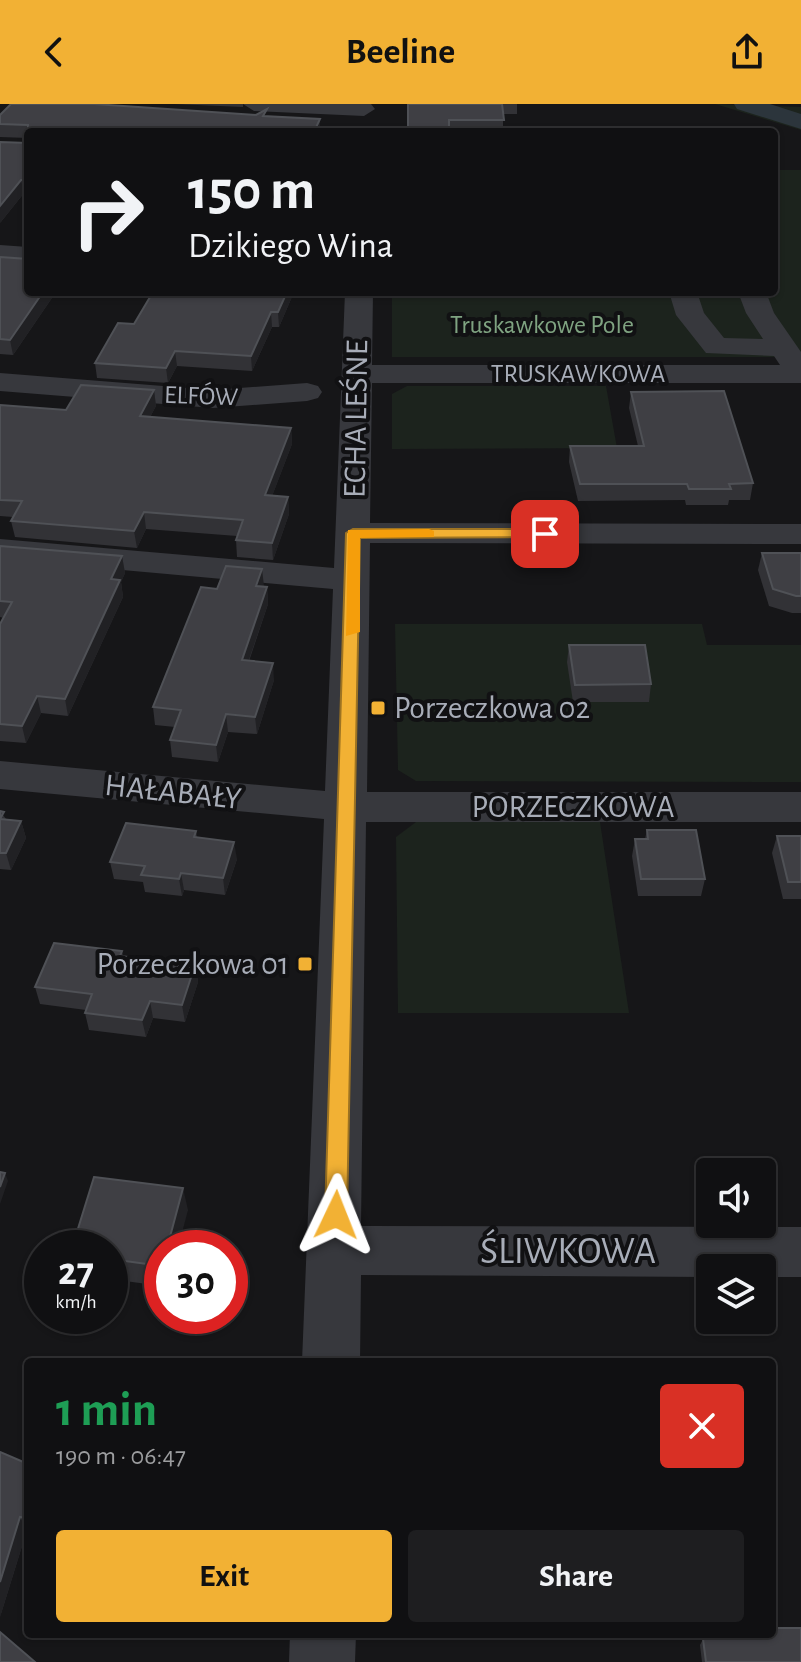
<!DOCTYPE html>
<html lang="en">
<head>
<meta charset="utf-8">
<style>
	:root { --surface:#101012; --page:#1e1e20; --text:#f1f3f6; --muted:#9c9d9f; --line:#303032; --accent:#f2b134 }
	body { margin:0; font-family:"Alegreya Sans",sans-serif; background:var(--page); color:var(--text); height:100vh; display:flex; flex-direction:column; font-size:30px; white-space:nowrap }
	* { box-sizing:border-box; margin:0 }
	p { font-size:26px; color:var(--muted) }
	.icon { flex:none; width:44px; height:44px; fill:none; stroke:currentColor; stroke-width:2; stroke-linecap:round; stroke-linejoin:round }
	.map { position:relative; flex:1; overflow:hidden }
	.panel { position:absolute; left:24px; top:1254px; width:752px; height:280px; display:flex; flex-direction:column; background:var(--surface); border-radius:8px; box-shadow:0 2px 6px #0004,0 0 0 2px var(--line) }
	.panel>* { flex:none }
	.banner { position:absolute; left:24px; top:24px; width:754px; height:168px; border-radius:8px; box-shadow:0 2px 6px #0004,0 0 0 2px var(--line); background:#101012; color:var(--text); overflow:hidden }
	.fabs { position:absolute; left:696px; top:1054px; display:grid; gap:16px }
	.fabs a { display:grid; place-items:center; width:80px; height:80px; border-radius:8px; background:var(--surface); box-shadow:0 2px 6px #0004,0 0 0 2px var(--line); font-size:40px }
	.speed { position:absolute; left:24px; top:1126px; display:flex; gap:16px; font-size:40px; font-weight:700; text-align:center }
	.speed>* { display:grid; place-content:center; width:104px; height:104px; border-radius:50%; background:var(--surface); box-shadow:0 2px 6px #0004,0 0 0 2px var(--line); line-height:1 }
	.speed small { font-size:20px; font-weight:400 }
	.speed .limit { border:12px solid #d22; background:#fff; color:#111 }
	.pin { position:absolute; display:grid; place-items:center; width:68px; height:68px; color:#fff; margin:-34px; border-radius:16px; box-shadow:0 4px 12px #0006 }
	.me { position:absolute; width:88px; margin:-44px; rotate:2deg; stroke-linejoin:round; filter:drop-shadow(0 0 6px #0008) }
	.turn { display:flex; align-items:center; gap:28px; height:168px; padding:0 32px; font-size:36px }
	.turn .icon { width:104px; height:104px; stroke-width:2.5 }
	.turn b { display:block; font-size:56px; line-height:68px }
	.round { display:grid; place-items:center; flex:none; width:84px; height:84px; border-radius:8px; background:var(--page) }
	.headline { display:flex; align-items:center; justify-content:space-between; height:136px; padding:0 32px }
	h1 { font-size:48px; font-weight:600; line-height:60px; color:#1e9e55 }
	.action { display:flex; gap:16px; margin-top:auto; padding:16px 32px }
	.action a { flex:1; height:92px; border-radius:8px; background:var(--accent); color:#111; font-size:32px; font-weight:600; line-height:92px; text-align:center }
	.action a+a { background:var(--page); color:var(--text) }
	header { display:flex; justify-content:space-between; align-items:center; height:104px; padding:0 32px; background:var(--accent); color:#111; font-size:36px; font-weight:600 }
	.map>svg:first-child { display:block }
</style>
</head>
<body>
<header><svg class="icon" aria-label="back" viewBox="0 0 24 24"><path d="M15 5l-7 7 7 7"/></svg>Beeline<svg class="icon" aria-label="share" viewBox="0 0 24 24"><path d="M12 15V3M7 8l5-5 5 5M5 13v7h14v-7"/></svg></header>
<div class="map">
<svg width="801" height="1558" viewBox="0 0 801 1558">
	<rect width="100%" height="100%" fill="#161618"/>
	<g fill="#1c231d">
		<polygon points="715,0 801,3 801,26"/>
		<polygon points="774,66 801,66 801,253 392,253 392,188 774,188"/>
		<polygon points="407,282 606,282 617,344 392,345 392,290"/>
		<polygon points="395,520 702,520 707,541 801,541 801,678 416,677 398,666"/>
		<polygon points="416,718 600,718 629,909 398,909 396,733"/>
	</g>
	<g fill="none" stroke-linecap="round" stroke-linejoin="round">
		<polygon fill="#2c353c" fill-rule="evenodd" points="734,0 770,0 801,10 801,25 737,5"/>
		<g fill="#37383d" fill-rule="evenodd">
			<polygon points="243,0 371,0 375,5 364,12 254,7"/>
			<polygon points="0,141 28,143 28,159 0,157"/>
			<polygon points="345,188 373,188 372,261 780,261 774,252 706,249 676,211 669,188 697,188 704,209 724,234 763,235 746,209 738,188 766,188 774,209 801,248 801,279 372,279 370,419 801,420 801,440 370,439 367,688 801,688 801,718 366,718 361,1122 801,1123 801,1173 762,1173 762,1164 710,1164 710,1173 361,1171 360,1258 302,1258 324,715 0,685 0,657 325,687 333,485 0,455 0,435 334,464"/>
			<polygon points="0,269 213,286 307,279 318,282 322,288 318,294 307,297 213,304 0,287"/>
			<polygon points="290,1530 356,1530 355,1558 289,1558"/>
		</g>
	</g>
	<g fill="#323236">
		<polygon points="174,0 243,0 243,3"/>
		<polygon points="407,0 517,0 517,10 503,10 503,28 408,28"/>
		<polygon points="267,12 28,28 28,90 24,89 0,119 28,39 28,34 0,33 0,20"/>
		<polygon points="0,153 28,188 56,188 13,251 0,250"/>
		<polygon points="153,188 294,188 279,223 272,223 252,267 177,262 168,279 97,274 95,259 134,220"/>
		<polygon points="154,286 156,302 150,313 291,324 292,340 272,392 288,393 289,410 273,456 237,453 236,436 237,432 146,425 137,444 15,433 11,417 13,413 0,412 0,301 66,306"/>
		<polygon points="631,288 753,379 750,396 729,396 728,401 686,401 685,396 578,397 569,358 570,342 638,342 629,304"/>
		<polygon points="0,442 122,452 125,469 121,478 123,493 68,612 41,609 26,639 0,637 0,520 4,514 0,513"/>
		<polygon points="762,449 801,449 801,509 792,509 769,502 758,466"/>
		<polygon points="267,483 268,500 249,557 274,576 257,630 228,628 218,658 172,653 170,636 175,623 155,621 153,603 217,485"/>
		<polygon points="569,541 651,580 649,598 573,598 567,558"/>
		<polygon points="0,707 6,715 21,717 26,734 11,766 0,765"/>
		<polygon points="647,726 705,775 701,792 638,792 632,752 635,735 645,735"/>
		<polygon points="196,727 197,734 237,755 225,791 184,786 182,792 145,788 143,778 114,775 110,758"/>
		<polygon points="777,732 801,732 801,795 783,795 772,749"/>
		<polygon points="122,847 123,852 195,861 198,878 185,918 153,914 146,933 89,926 85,909 86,906 40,900 35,883"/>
		<polygon points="188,1106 162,1144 162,1182 110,1175 110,1144"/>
		<polygon points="28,1360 28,1426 27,1426 0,1513"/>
		<polygon points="762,1530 772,1530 801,1558 702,1558 700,1541 703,1535 762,1533"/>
	</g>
	<g fill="#212124">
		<polygon points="320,15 320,28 314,28"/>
		<polygon points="21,76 24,89 0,119 0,102"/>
		<polygon points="43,188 56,188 13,251 10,236"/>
		<polygon points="287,188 294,188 279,223 278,208"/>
		<polygon points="271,208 272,223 252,267 251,252"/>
		<polygon points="175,247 177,262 168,279 166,264"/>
		<polygon points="154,286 156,302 142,328 140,312"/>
		<polygon points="291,324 292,340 266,408 265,391"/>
		<polygon points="288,393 289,410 273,456 272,439"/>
		<polygon points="144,408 146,425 137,444 134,427"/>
		<polygon points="122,452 125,469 121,478 123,493 68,612 65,595 111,475"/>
		<polygon points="262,465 264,482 258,499 256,482"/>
		<polygon points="267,483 268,500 243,573 242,556"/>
		<polygon points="273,559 274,576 257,630 255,613"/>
		<polygon points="37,592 41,609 26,639 22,622"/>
		<polygon points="226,610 228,628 218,658 216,641"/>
		<polygon points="21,717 26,734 11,766 6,749"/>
		<polygon points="234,738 237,755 225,791 223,774"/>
		<polygon points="181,769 184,786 182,792 179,775"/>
		<polygon points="195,861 198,878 185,918 182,901"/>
		<polygon points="150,897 153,914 146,933 142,916"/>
		<polygon points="5,1069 8,1077 0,1100 0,1083"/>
		<polygon points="183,1084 188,1106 178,1144 167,1144"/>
		<polygon points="20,1413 27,1426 0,1513 0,1478"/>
	</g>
	<g fill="#3f3f44" stroke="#4f5156" stroke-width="2">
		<polygon points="11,0 94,0 256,11 267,5 263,12 320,15 314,28 28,28 28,76 21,76 0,102 0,38 28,39 28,21 0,20 0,11"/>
		<polygon points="408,0 502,0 504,16 449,16 449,25 408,25"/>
		<polygon points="0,153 28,155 28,188 43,188 10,236 0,235"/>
		<polygon points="153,188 287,188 278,208 271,208 251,252 175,247 166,264 95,259 118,219 134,220"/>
		<polygon points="81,281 154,286 140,312 291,324 265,391 288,393 272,439 236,436 243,416 144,408 134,427 11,417 22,397 0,396 0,301 66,306"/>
		<polygon points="724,287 753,379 729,380 731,385 689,385 687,380 580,380 570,342 644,342 631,288"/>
		<polygon points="0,442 122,452 111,475 120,476 65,595 37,592 22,622 0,620 0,520 12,498 0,497"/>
		<polygon points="762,449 801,449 801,492 796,492 773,485"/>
		<polygon points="226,462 262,465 256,482 267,483 242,556 273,559 255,613 226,610 216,641 170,636 181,606 153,603 201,483 217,485"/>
		<polygon points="569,541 645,541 651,580 575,581"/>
		<polygon points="0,707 4,708 0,715 21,717 6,749 0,749"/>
		<polygon points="126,719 196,727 194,733 234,738 223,774 181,769 179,775 141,771 145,762 110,758"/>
		<polygon points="647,726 696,726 705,775 641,775 635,735 648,735"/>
		<polygon points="777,732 801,732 801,778 788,778"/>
		<polygon points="54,839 122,847 120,852 195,861 182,901 150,897 142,916 85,909 92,890 35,883"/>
		<polygon points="0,1068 5,1069 0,1083"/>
		<polygon points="94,1073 183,1084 167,1144 162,1144 162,1162 110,1155 110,1144 72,1144"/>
		<polygon points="0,1348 28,1360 28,1408 26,1414 20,1413 0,1478"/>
		<polygon points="772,1524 801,1524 801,1558 706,1558 703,1535 767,1533 766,1530 772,1530"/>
		<polygon points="0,1528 35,1558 0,1558"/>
	</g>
	<polygon fill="#f2b134" stroke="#9d7322" stroke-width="2" points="545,425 552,430 550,433 360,434 347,1111 344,1118 336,1121 328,1118 325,1111 346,429 353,425"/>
	<polygon fill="#f59e0b" points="429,425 434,427 434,433 360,434 360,528 346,532 348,426"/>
	<g fill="#f2b134" stroke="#111113" stroke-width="3">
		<rect x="370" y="596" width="16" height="16" rx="4"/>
		<rect x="297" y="852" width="16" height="16" rx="4"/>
	</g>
	<g text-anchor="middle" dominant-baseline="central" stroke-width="8" stroke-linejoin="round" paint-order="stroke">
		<g font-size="26" fill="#7fa381" stroke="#111113">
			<text x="542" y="221">Truskawkowe Pole</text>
		</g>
		<g font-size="26" fill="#a8adb8" stroke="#111113">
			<text x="578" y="270">TRUSKAWKOWA</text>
			<text transform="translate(201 292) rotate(2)">ELFÓW</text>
		</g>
		<g font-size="32" fill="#a8adb8" stroke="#111113">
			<text transform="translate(356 315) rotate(-89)">ECHA LEŚNE</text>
			<text transform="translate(173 688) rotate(6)">HAŁABAŁY</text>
			<text x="573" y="703">PORZECZKOWA</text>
		</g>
		<g font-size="32" fill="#a8adb8" stroke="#111113" text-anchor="start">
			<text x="394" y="604">Porzeczkowa 02</text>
			<text x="289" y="860" text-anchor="end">Porzeczkowa 01</text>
		</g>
		<g font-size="38" fill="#a8adb8" stroke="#111113">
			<text x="568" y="1148">ŚLIWKOWA</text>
		</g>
	</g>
</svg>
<div class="fabs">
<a><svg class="icon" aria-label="sound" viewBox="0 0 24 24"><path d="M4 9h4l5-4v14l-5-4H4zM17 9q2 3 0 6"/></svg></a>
<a><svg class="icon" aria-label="layers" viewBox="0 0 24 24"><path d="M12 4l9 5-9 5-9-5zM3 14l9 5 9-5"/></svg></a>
</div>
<div class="speed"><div>27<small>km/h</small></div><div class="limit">30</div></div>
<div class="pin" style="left:545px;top:430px;background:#d93025"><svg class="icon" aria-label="arrive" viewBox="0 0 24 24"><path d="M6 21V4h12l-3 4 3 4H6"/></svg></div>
<svg class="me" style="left:336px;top:1111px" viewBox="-20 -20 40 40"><path d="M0-17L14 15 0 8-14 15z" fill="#f2b134" stroke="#fff" stroke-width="4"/></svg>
<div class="banner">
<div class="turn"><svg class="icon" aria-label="right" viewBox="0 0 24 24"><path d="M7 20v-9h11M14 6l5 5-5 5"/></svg><div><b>150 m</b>Dzikiego Wina</div></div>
</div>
<section class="panel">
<div class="headline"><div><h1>1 min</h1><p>190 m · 06:47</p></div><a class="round" style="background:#d93025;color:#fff"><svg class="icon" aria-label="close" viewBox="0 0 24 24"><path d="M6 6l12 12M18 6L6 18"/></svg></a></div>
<div class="action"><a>Exit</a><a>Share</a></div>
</section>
</div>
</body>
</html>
